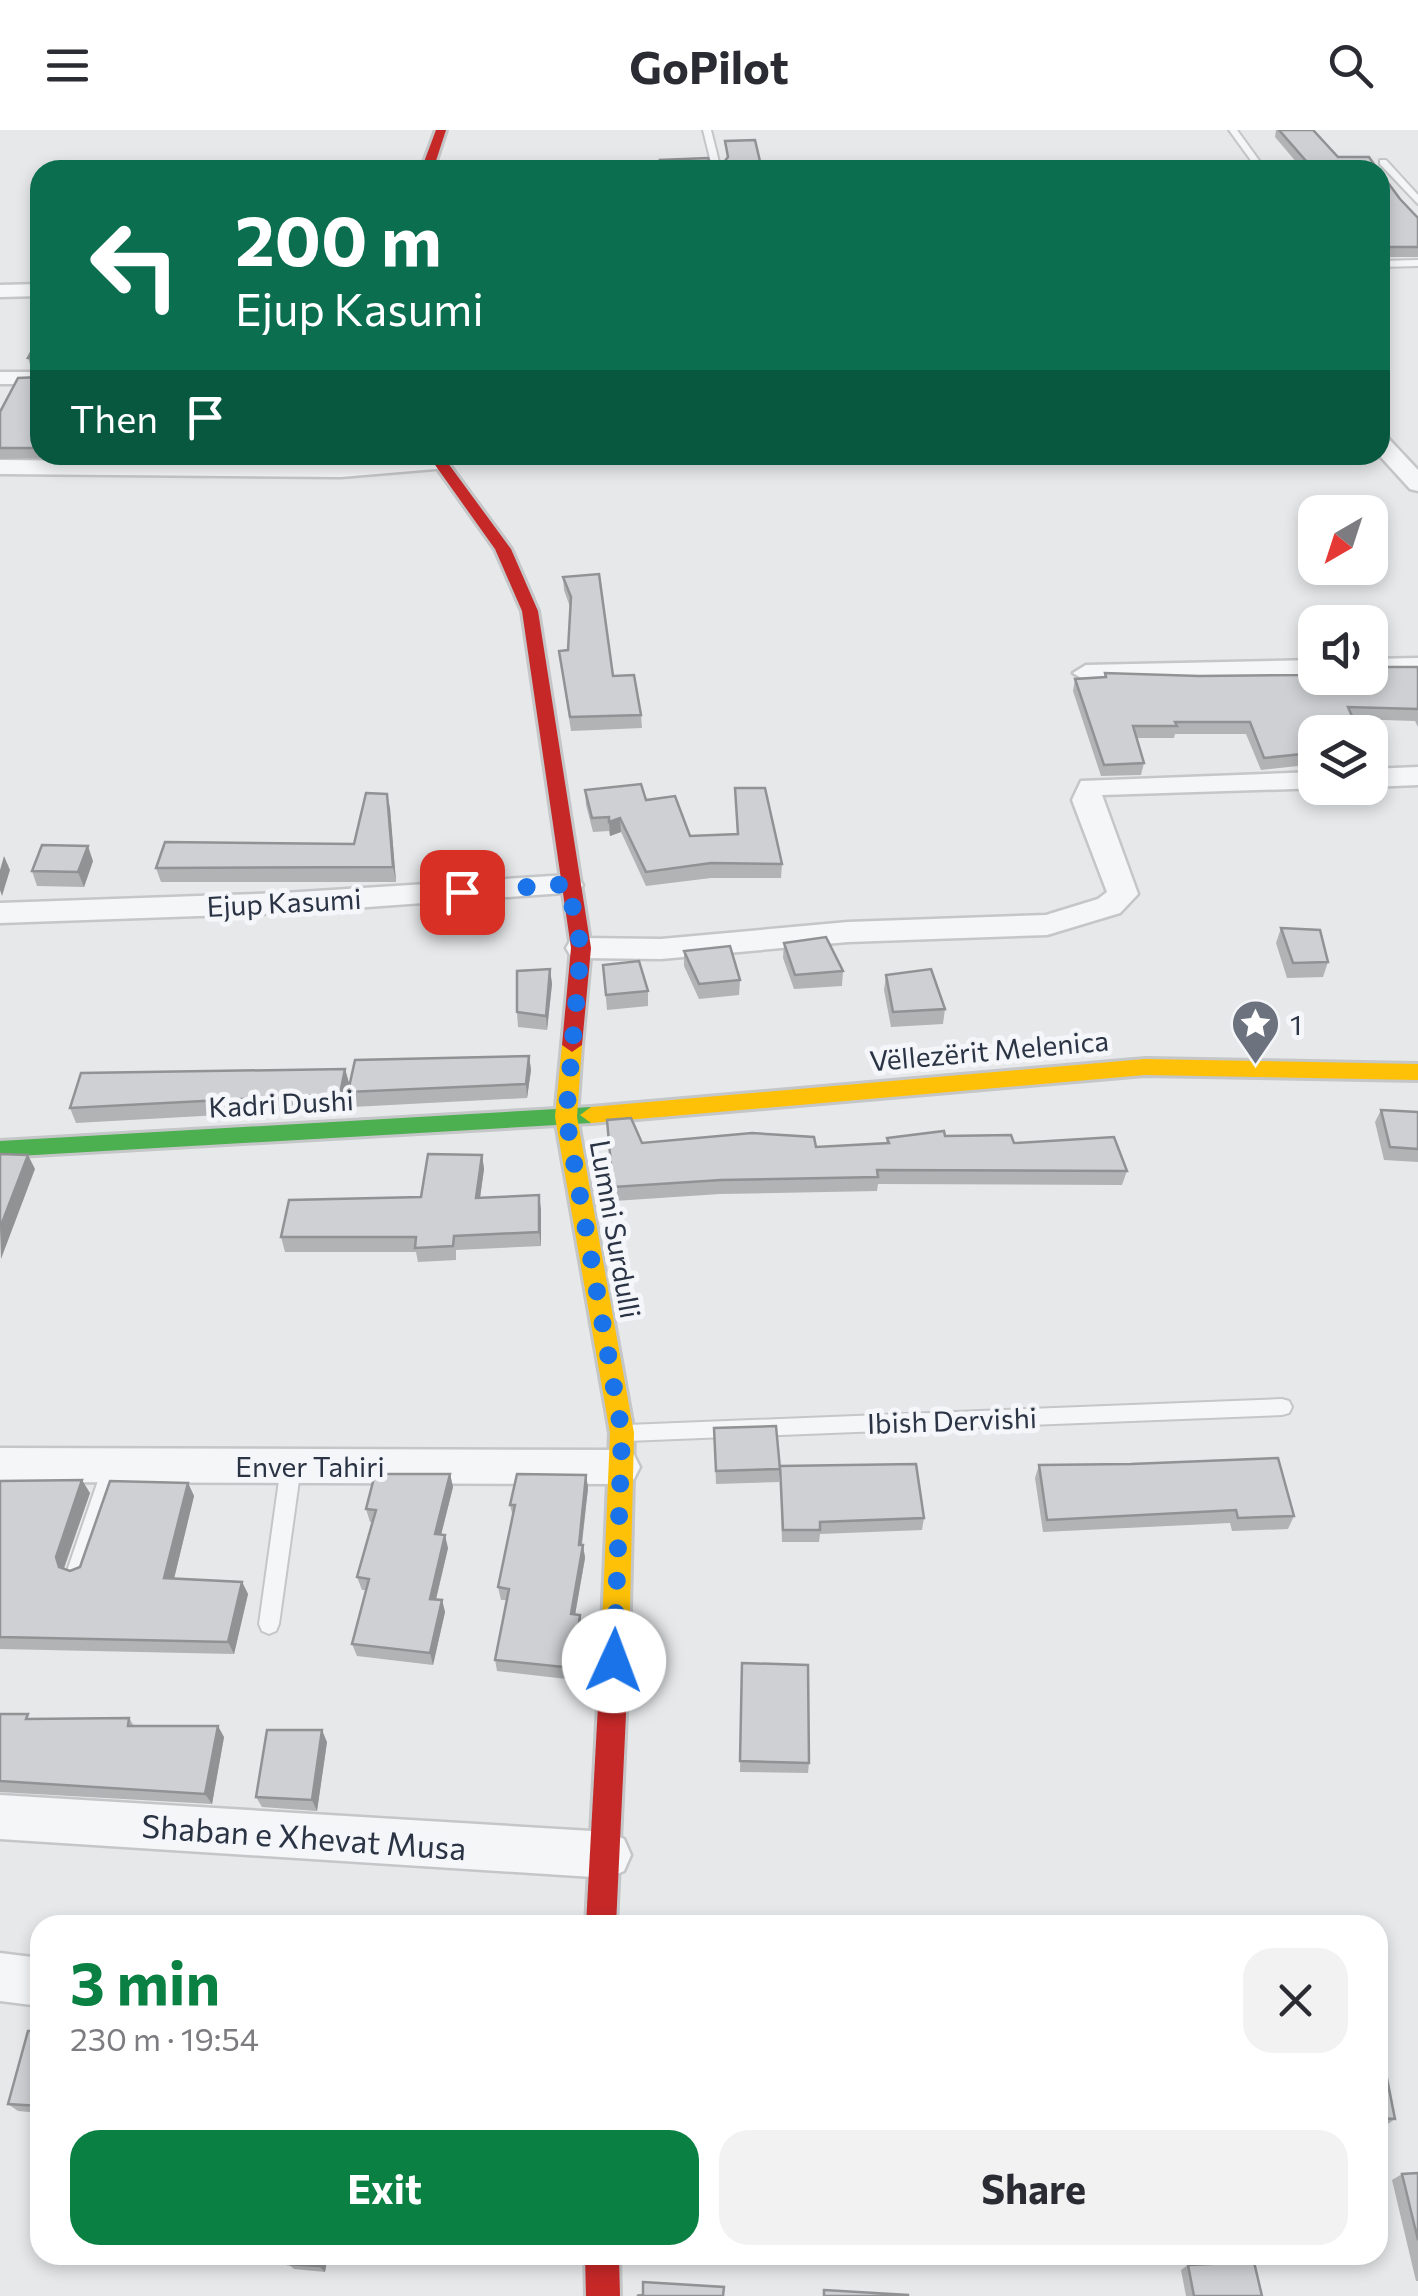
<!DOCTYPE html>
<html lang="en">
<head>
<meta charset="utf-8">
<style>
	:root { --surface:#fff; --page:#f2f2f3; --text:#2b2b33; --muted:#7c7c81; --accent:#0b8043 }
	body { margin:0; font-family:Commissioner,sans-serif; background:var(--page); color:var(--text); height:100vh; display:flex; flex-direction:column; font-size:38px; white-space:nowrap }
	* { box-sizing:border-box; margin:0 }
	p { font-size:32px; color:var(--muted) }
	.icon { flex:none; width:55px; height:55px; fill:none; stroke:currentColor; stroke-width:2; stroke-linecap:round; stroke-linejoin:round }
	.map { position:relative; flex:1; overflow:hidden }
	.details { position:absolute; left:30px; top:1785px; width:1358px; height:350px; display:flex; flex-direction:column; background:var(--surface); border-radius:30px; box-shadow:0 5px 15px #0003 }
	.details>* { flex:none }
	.guide { position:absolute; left:30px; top:30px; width:1360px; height:305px; border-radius:30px; box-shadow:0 5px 15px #0003; background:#0b6e4f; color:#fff; overflow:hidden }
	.needle { width:65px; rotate:219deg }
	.controls { position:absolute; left:1298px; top:365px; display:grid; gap:20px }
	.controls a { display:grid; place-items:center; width:90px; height:90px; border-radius:20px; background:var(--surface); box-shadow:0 5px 15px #0003; font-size:50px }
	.pin { position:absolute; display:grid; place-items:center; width:85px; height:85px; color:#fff; margin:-42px; border-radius:20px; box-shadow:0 5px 15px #0006 }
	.me { position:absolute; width:110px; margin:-55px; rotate:2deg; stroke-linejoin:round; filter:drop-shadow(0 0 8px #0008) }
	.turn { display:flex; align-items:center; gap:35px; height:210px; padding:0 40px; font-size:45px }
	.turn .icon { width:130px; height:130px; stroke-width:2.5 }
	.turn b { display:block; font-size:70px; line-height:85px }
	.then { display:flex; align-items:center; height:95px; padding:0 40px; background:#0003; gap:20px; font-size:38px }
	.round { display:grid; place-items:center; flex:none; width:105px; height:105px; border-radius:30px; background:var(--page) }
	.summary { display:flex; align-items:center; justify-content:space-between; height:170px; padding:0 40px }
	h1 { font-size:60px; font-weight:700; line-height:75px; color:var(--accent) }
	.button { display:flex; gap:20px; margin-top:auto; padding:20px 40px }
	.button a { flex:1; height:115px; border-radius:30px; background:var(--accent); color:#fff; font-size:40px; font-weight:700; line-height:115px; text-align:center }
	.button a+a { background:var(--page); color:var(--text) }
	header { display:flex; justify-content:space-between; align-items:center; height:130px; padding:0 40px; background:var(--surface); font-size:45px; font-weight:700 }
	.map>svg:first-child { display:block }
</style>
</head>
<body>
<header><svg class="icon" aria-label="menu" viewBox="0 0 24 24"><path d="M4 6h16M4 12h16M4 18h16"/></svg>GoPilot<svg class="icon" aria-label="search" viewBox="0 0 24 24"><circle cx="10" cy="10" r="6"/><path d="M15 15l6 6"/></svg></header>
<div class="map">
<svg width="1418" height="2166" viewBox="0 0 1418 2166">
	<rect width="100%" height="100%" fill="#e6e8ea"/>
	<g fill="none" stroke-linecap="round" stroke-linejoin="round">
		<defs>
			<g id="lane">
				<polygon points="703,0 711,0 721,40 713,40"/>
				<polygon points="1229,0 1237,0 1266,40 1258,40"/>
				<polygon points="1380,30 1386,30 1418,65 1418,74 1380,34"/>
				<polygon points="1418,130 1418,136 1380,137 1380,131"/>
				<polygon points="1282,1269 1289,1271 1292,1277 1289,1283 1282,1285 627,1311 620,1309 617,1303 620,1297 627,1295"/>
				<polygon points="113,1327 120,1330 123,1336 87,1441 84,1448 77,1450 70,1448 67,1441 103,1336 106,1330"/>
				<polygon points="291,1327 298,1330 301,1336 279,1494 276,1501 269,1504 262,1501 259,1494 281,1336 284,1330"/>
			</g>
			<g id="street">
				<polygon points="40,154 40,166 0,167 0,155"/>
				<rect x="0" y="242" width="40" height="12"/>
				<polygon points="1380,306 1388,308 1418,340 1418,361 1410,359 1379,325"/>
				<polygon points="439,326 447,328 447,338 341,347 0,344 0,330 341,333"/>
				<polygon points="1418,528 1418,544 1370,545 1370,529"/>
				<polygon points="1315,530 1315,546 1086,551 1073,543 1086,535"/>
				<polygon points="1418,637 1418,655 1370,657 1370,639"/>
				<polygon points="1315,642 1315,658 1323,658 1102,665 1138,764 1120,783 1047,805 848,812 661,829 581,828 570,825 566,818 570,811 581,808 661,809 848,792 1046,785 1098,769 1107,762 1072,670 1081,651"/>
				<polygon points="568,745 578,748 583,755 578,762 284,783 0,793 0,773 284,763"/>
				<polygon points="0,1318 620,1320 634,1325 640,1337 634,1349 620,1354 0,1352"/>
				<polygon points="0,1665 608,1702 624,1709 631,1725 624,1741 608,1748 0,1709"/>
				<polygon points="0,1823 40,1828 40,1876 0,1871"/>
			</g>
			<polygon id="fast" points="591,977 602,985 591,993 0,1027 0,1011"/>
			<g id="slow">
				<polygon points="572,908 582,915 577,987 634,1303 629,1521 625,1530 615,1534 605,1530 601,1521 610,1303 555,987 562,915"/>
				<polygon points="1145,929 1418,934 1418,950 1145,945 591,993 580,985 591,977"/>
			</g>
			<g id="jam">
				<polygon points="436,0 446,0 433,40 421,40"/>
				<polygon points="428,325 442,325 511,419 538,481 591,818 582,915 572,922 562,915 571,818 522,481 495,419"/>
				<polygon points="615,1508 625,1512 629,1521 616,1795 586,1795 601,1521 605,1512"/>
				<polygon points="585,2125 619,2125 620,2166 586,2166"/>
			</g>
		</defs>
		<use href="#lane" stroke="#c4c6c8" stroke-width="4"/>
		<use href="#street" stroke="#c4c6c8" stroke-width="5"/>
		<use href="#fast" stroke="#c4c6c8" stroke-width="6"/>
		<use href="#slow" stroke="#c4c6c8" stroke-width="6"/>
		<use href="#jam" stroke="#c4c6c8" stroke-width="6"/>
		<use href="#lane" fill="#f5f6f7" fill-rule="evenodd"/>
		<use href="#street" fill="#f5f6f7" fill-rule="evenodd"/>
		<use href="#fast" fill="#4caf50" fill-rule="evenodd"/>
		<use href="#slow" fill="#ffc107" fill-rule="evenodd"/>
		<use href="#jam" fill="#c62828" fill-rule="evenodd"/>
	</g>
	<g fill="#b1b3b5">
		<polygon points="1276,0 1313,0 1338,27 1378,40 1303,40 1275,7"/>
		<polygon points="1380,42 1400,69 1418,88 1418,127 1380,127"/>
		<polygon points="40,217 40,325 100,325 99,327 0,329 0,282 40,247 40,239 31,238 28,228"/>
		<polygon points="360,325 392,325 392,326 360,328"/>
		<polygon points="563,447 613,546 641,585 642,598 571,601 559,521 568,520 570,477 564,460"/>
		<polygon points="1418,537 1418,597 1415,591 1353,589 1315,602 1315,637 1298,636 1261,640 1246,604 1175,604 1174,608 1137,608 1144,633 1141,645 1101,646 1073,561 1075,549 1104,547 1105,543 1199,546 1298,545"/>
		<polygon points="735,658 782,734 781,748 711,748 646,756 621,702 610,706 609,701 593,702 586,675 585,660 646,670 690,706 737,704"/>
		<polygon points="390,678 396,752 161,752 156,738 354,714"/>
		<polygon points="93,731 84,757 37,756 32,741"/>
		<polygon points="1281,798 1328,832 1323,847 1287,848 1276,813"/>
		<polygon points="784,813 843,841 842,856 794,859 783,828"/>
		<polygon points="684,821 740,850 739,865 699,869 684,836"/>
		<polygon points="603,835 648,861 648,876 607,880"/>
		<polygon points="550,839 552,854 547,900 518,897 517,882"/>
		<polygon points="886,845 945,879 943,894 891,897 884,860"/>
		<polygon points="529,926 531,940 527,968 352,977 348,962"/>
		<polygon points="345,939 349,953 343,978 76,993 70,978"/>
		<polygon points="1381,980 1418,982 1418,1032 1384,1030 1375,992"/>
		<polygon points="607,990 642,1013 816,1017 886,1013 887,1008 945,1006 1014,1013 1127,1041 1122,1055 878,1054 877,1061 720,1064 614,1071"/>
		<polygon points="482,1025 484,1039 480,1068 541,1079 541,1116 456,1120 456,1130 418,1132 416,1122 285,1122 281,1107 421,1067"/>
		<polygon points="714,1298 780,1339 779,1352 716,1354"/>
		<polygon points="1039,1335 1294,1386 1288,1399 1232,1401 1230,1393 1043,1402 1035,1348"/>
		<polygon points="780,1336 924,1388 922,1400 820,1404 819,1412 782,1412"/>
		<polygon points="450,1344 453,1357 441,1405 448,1418 436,1470 442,1470 445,1482 433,1535 357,1526 352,1514 366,1460 362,1460 357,1447 372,1392 370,1392 366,1379"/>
		<polygon points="586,1345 588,1358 582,1415 583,1415 585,1428 575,1485 582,1497 575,1550 497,1541 495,1530 507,1470 501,1470 498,1457 513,1387 510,1375"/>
		<polygon points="0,1351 90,1363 64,1439 70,1441 80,1437 188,1353 194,1366 174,1449 242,1452 248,1464 234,1524 0,1519"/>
		<polygon points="742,1533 809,1633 808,1643 740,1642"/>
		<polygon points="0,1584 31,1589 129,1588 134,1596 224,1607 212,1674 0,1662"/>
		<polygon points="327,1612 317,1681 262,1677 256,1667"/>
		<polygon points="40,1901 40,1983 18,1981 8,1974"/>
		<polygon points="1378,1903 1395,1989 1385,1996 1378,1995"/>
		<polygon points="1418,2043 1418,2151 1416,2151 1392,2050 1402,2044"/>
		<polygon points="289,2125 328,2125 325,2142 294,2139 288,2134"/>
		<polygon points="1188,2135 1262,2166 1186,2166 1181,2140"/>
	</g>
	<g fill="#909294">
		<polygon points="387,664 390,678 396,752 393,737"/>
		<polygon points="620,688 621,702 610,706 609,692"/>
		<polygon points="88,716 93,731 84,757 78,742"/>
		<polygon points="4,726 10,740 2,766 0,760 0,740"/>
		<polygon points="550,839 552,854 547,900 546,886"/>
		<polygon points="529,926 531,940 527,968 526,954"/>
		<polygon points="345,939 349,953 343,978 340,964"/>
		<polygon points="28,1025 35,1039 1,1129 0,1098"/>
		<polygon points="482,1025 484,1039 478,1082 476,1068"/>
		<polygon points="539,1065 541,1079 541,1116 539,1102"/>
		<polygon points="450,1344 453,1357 438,1417 435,1404"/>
		<polygon points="586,1345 588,1358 580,1427 579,1415"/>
		<polygon points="82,1350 90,1363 63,1440 59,1437 56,1427"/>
		<polygon points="188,1353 194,1366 171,1461 164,1448"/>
		<polygon points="445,1405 448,1418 433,1481 430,1469"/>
		<polygon points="583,1415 585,1428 573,1496 571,1484"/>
		<polygon points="242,1452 248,1464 234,1524 228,1512"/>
		<polygon points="442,1470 445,1482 433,1535 430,1523"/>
		<polygon points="580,1485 582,1497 575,1550 573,1538"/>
		<polygon points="218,1596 224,1607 212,1674 205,1664"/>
		<polygon points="322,1600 327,1612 317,1681 312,1670"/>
		<polygon points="321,2125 328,2125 325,2142 319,2136"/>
	</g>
	<g fill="#ced0d3" stroke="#909294" stroke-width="2.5">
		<polygon points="1279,0 1313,0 1338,27 1369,27 1378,40 1314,40"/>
		<polygon points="755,10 762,40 663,40 660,30 708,28 711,36 721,36 728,27 725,11"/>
		<polygon points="1380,42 1400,69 1418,88 1418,117 1382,117 1380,115"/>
		<polygon points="34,217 40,217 40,318 0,318 0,282 18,248 40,247 40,229 28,228"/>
		<polygon points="599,444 613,546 634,545 641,585 570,587 559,521 568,520 571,467 563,447"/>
		<polygon points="1384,537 1418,537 1418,579 1348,577 1359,602 1315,602 1315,625 1302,624 1264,628 1250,592 1175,592 1177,596 1133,596 1144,633 1104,635 1075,549 1106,547 1105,543 1199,546 1298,545 1315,543 1315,548 1370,548 1370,538"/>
		<polygon points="641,654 646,670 675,666 690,706 738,704 735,658 765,658 782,734 711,733 646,742 620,688 609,692 609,687 592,688 585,660"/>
		<polygon points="366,663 387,664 393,737 156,738 165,712 354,714"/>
		<polygon points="42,715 88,716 78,742 32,741"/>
		<polygon points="1281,798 1320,800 1328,832 1293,833"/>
		<polygon points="826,807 843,841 795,845 784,813"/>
		<polygon points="730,816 740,850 699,854 684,821"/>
		<polygon points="639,831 648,861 606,865 603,835"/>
		<polygon points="550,839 546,886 517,882 517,841"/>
		<polygon points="931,839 945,879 893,882 886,845"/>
		<polygon points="529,926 526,954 348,962 355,930"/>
		<polygon points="345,939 340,964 70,978 81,943"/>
		<polygon points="1381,980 1418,982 1418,1019 1390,1017"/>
		<polygon points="631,988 642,1013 752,1003 814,1007 816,1017 889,1013 887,1008 944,1001 945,1006 1011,1005 1014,1013 1114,1007 1127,1041 877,1040 878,1047 721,1050 613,1057 607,990"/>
		<polygon points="0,1024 28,1025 0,1098"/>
		<polygon points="428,1024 482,1025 476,1068 539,1065 539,1102 454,1106 453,1116 415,1118 416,1107 281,1107 289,1070 421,1067"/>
		<polygon points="776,1296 780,1339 716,1341 714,1298"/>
		<polygon points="1278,1328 1294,1386 1238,1388 1236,1380 1047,1390 1039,1335 1131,1334"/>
		<polygon points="916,1334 924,1388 820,1392 820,1400 783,1400 780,1336"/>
		<polygon points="375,1344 450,1344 435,1404 445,1405 430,1469 442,1470 430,1523 352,1514 369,1449 357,1447 376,1380 366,1379"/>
		<polygon points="517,1344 586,1345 579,1415 583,1415 571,1484 580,1485 573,1538 495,1530 509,1459 498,1457 515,1375 510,1375"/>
		<polygon points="82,1350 56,1427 59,1437 70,1441 80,1437 110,1351 188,1353 164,1448 242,1452 228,1512 0,1507 0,1351"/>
		<polygon points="742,1533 808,1535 809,1633 740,1631"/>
		<polygon points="0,1584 28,1584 26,1589 129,1588 128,1596 218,1596 205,1664 0,1651"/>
		<polygon points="267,1600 322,1600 312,1670 256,1667"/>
		<polygon points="28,1901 40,1901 40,1976 8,1974"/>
		<polygon points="1378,1903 1395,1989 1378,1988"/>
		<polygon points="1418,2043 1418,2110 1402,2044"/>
		<polygon points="289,2125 321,2125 319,2136 288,2134"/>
		<polygon points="1254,2132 1262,2166 1194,2166 1188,2135"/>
		<polygon points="643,2152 724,2157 723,2166 637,2166 643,2164"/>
		<polygon points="824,2160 908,2165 908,2166 824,2166"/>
	</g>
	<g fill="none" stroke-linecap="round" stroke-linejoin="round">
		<polyline stroke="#1a73e8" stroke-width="18" stroke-dasharray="0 32.4" points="462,762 568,754 581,818 566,987 622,1303 614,1531"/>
	</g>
	<defs>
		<symbol id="sight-pin" viewBox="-11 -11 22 30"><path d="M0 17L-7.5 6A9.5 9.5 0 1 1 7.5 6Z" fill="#6c737f" stroke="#f4f6f9"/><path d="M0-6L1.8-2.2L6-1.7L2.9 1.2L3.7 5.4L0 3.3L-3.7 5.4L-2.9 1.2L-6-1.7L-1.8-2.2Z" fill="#fff"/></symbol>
	</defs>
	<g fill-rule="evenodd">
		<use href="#sight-pin" x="1228" y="866" width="55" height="75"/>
	</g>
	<g text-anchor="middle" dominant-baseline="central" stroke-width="10" stroke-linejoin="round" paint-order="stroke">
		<g font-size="28" fill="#2b3445" stroke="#f4f6f9">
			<text transform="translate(284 772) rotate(-3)">Ejup Kasumi</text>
			<text transform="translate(989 920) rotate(-5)">Vëllezërit Melenica</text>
			<text transform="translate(281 973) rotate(-3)">Kadri Dushi</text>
			<text transform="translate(616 1099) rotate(80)">Lumni Surdulli</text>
			<text transform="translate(952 1290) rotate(-2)">Ibish Dervishi</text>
			<text x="310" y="1336">Enver Tahiri</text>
		</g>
		<g font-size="28" fill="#2b3445" stroke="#f4f6f9" text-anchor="start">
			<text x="1290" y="894">1</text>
		</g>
		<g font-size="32" fill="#2b3445" stroke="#f4f6f9">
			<text transform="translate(304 1706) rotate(4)">Shaban e Xhevat Musa</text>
		</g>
	</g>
</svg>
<div class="controls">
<a><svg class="needle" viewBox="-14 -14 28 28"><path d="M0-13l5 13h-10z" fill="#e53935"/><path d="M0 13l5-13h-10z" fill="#7c7c81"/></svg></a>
<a><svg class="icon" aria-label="sound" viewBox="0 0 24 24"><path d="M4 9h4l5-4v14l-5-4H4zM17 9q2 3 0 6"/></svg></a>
<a><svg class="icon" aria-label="layers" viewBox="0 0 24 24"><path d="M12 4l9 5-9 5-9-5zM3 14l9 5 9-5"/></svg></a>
</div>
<div class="pin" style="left:462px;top:762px;background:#d93025"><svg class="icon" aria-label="arrive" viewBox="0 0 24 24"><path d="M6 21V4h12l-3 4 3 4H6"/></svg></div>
<svg class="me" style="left:614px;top:1531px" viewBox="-20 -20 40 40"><circle r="19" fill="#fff"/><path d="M0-13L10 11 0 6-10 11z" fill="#1a73e8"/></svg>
<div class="guide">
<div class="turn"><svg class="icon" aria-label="left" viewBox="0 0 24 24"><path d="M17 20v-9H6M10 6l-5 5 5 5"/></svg><div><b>200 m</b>Ejup Kasumi</div></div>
<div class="then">Then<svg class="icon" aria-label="arrive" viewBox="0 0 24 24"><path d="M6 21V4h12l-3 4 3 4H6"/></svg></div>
</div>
<section class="details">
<div class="summary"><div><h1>3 min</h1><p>230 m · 19:54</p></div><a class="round"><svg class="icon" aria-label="close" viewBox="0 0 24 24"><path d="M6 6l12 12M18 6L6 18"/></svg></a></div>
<div class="button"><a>Exit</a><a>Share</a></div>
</section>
</div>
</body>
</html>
